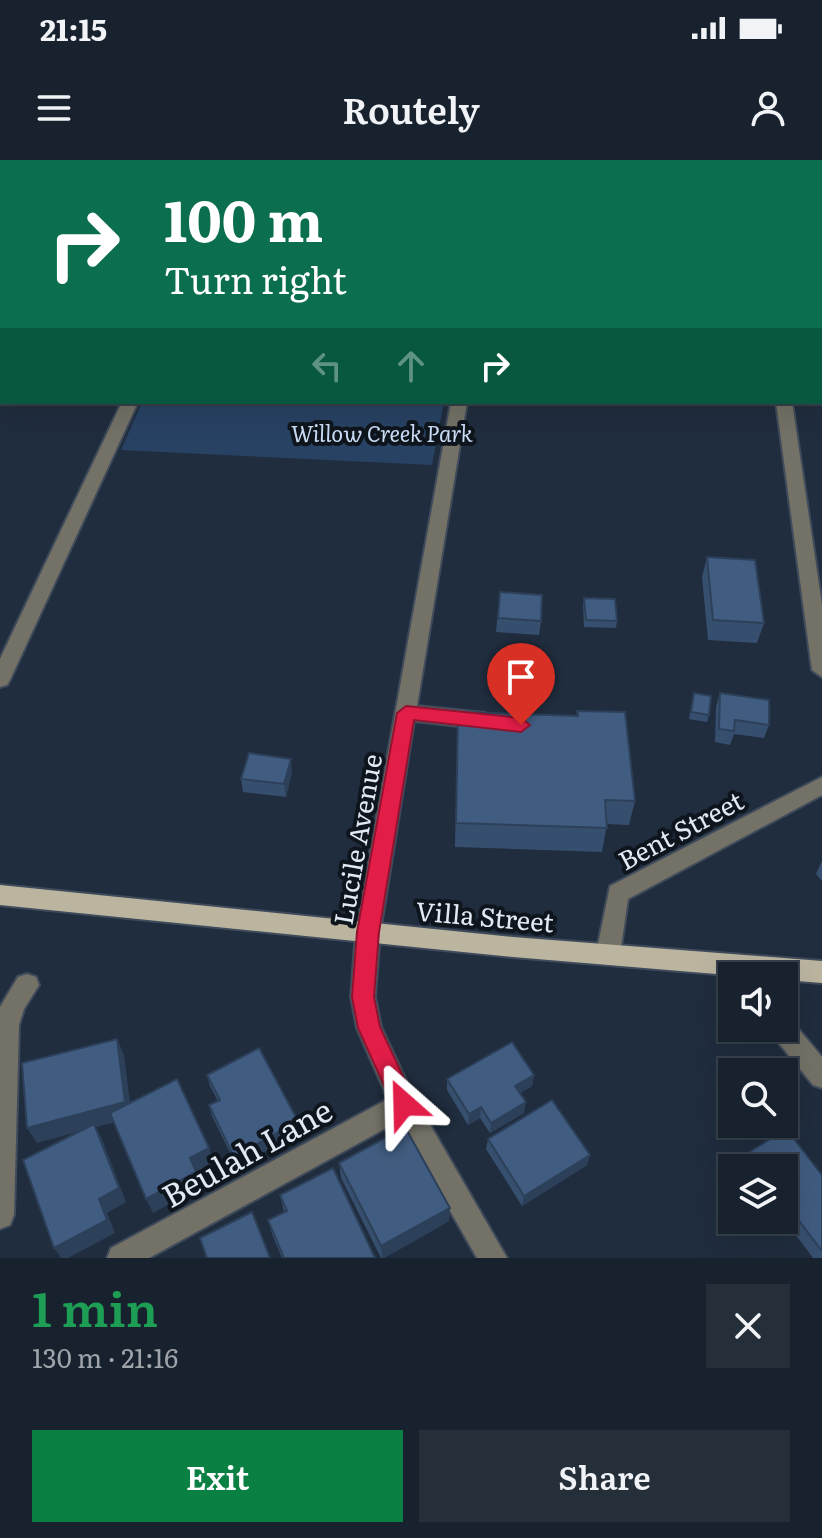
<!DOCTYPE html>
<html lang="en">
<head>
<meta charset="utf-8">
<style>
	:root { --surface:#18222e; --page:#252f3a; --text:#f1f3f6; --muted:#9fa4aa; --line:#363f4a; --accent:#0b8043 }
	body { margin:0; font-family:Literata,serif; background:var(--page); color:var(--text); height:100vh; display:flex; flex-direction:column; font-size:30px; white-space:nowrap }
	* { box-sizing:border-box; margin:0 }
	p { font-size:26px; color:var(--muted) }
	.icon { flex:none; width:44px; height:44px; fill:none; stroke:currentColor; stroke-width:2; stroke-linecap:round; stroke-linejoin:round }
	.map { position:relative; height:1098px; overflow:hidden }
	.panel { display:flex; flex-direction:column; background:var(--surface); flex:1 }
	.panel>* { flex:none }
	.hud { position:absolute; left:0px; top:0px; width:822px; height:244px; box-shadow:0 8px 32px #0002,0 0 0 2px var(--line); background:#0b6e4f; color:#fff; overflow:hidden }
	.buttons { position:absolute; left:718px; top:802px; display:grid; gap:16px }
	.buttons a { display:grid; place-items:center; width:80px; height:80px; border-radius:0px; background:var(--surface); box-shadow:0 8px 32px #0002,0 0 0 2px var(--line); font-size:40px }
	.pin { position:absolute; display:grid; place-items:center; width:68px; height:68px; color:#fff; margin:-82px -34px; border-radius:50% 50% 50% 0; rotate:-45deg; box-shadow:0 0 8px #0007 }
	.pin .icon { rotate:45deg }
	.me { position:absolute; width:88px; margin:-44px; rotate:335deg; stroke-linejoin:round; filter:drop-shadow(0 0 6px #0008) }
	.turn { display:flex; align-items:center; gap:28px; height:168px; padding:0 32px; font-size:36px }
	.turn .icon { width:104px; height:104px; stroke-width:2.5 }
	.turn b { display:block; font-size:56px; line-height:68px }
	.lanes { display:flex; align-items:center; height:76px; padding:0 32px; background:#0003; justify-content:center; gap:40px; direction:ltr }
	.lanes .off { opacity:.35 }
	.round { display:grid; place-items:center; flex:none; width:84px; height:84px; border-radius:0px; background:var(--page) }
	.headline { display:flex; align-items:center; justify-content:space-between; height:136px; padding:0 32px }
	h1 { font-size:48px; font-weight:600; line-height:60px; color:#1e9e55 }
	.action { display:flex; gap:16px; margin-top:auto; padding:16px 32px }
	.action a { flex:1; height:92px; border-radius:0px; background:var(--accent); color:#fff; font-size:32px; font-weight:600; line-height:92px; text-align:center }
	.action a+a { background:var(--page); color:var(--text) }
	.status { display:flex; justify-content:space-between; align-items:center; height:56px; padding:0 40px; background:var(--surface); direction:ltr }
	.status svg { height:22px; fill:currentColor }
	header { display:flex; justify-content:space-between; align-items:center; height:104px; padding:0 32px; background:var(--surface); font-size:36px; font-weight:600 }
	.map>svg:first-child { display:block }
</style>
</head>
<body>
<div class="status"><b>21:15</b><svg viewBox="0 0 49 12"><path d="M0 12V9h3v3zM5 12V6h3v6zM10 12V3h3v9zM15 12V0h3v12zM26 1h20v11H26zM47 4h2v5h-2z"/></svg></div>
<header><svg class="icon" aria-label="menu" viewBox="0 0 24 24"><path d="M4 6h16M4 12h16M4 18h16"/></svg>Routely<svg class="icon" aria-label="person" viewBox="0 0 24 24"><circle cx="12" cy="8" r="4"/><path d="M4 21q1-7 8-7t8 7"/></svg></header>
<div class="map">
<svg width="822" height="1098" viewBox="0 0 822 1098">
	<rect width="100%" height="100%" fill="#202d3e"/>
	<polygon fill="#284263" points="142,242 444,242 432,305 121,290"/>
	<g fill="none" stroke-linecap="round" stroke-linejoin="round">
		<g stroke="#48546f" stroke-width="6">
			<polyline points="252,0 260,2"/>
			<polyline points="0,203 2,200"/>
		</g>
		<defs>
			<g id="minor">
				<polygon points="22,0 34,0 21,2"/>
				<polygon points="492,0 509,0 510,2 493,2"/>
				<polygon points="785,0 799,0 800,2 786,2"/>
				<polygon points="820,14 822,15 822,23 820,22"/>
				<polygon points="2,24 2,33 0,34 0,25"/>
				<polygon points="822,55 822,63 820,64 820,56"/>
				<polygon points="820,203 822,203 822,213 820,212"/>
				<polygon points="122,242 138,242 10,520 7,525 0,527 0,499"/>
				<polygon points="451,242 467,242 417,546 485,553 492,556 495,561 492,566 485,569 414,561 380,772 375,837 381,867 413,935 507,1098 477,1098 399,961 149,1098 107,1098 111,1088 388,939 357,868 351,837 356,772"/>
				<polygon points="776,242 792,242 822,445 822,517 812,510"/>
				<polygon points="822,617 822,635 628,739 620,794 616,801 608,804 600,801 596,794 610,726"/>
				<polygon points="27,814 36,817 39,825 24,849 19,865 14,1055 10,1065 0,1069 0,847 18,817"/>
				<polygon points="784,857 791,860 822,897 822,928 813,925 773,876 770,868 784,868"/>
			</g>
			<polygon id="major" points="0,725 513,777 822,801 822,823 784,820 784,816 740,816 513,797 0,745"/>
		</defs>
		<use href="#minor" stroke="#3f4b5b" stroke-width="4"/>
		<use href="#major" stroke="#3f4b5b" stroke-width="4"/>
		<g stroke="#5f6b7a" stroke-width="3" stroke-dasharray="6 3" stroke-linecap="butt">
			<polyline points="165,0 172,2"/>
			<polyline points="158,2 161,0"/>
		</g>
		<use href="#minor" fill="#747166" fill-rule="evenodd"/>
		<use href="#major" fill="#bbb5a0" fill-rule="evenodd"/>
	</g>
	<g fill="#374f6e">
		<polygon points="820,76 822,77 822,108 820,107"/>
		<polygon points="707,397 764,463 757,483 708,480 702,417"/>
		<polygon points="500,432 541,461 539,475 496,472"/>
		<polygon points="584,438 617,461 616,468 584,467 583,445"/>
		<polygon points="694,533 709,555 707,562 689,559"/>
		<polygon points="720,533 769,565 764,578 734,574 730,585 715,582 716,547"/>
		<polygon points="577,551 635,641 629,665 607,664 602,692 455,687 458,552 577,556"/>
		<polygon points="292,612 286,637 243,632 241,619"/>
		<polygon points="822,701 822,721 816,714"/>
		<polygon points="207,915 300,972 237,1007 212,956 209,945 218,941 210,926"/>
		<polygon points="534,915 532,926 520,933 524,953 490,973 480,958 468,965 447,930 447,919"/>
		<polygon points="488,979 587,1005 522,1046 486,989"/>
		<polygon points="740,998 822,1015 822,1098 813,1098 784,1059 784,1008 735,1008"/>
		<polygon points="339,1003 449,1061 384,1098 381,1098 341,1018"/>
		<polygon points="280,1035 375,1098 282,1098 272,1074 268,1060 284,1052"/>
	</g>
	<g fill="#2d405a">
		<polygon points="603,0 616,0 616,2 596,2"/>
		<polygon points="690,0 705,0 699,2 690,2"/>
		<polygon points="291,599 292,612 286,637 284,624"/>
		<polygon points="117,879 124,895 132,958 96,967 102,979 126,1042 107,1053 115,1073 68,1098 61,1098 54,1088 99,1039 95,967 37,983 27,968"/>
		<polygon points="534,915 532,926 514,937 515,926"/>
		<polygon points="526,942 524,953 490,973 491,963"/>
		<polygon points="481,947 480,958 468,965 469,954"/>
		<polygon points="298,961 300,972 237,1007 234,997"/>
		<polygon points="209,988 214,1002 196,1012 202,1026 153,1053 146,1039 190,998"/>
		<polygon points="590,995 587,1005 522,1046 524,1036"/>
		<polygon points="450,1048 449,1061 384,1098 382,1098 381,1086"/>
	</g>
	<g fill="#405c80" stroke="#2d405a" stroke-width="2">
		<polygon points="744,0 768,0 772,2 747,2"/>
		<polygon points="820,76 822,77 822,94 820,93"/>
		<polygon points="707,397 755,400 764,463 713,460"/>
		<polygon points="500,432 542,435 541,461 498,458"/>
		<polygon points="584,438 615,439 617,461 586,460"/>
		<polygon points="694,533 711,536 709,555 691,552"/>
		<polygon points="720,533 769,540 769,565 735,560 734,571 719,569"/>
		<polygon points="577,551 625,552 635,641 605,640 607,668 456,663 458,552 578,556"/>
		<polygon points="249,593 291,599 284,624 241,619"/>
		<polygon points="117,879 125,942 27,968 22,903"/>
		<polygon points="512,882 534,915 515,926 526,942 491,963 481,947 469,954 447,919"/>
		<polygon points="259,888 298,961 234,997 209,945 220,940 207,915"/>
		<polygon points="177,919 209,988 190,998 196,1012 146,1039 110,953"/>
		<polygon points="552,940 590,995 524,1036 488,979"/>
		<polygon points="94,964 119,1028 99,1039 107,1060 54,1088 23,1000"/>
		<polygon points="405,967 450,1048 381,1086 339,1003"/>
		<polygon points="786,969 822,1015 822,1091 784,1041 784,1008 748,1008 740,998"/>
		<polygon points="333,1008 375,1098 284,1098 268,1060 287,1051 280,1035"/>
		<polygon points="252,1052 270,1098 207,1098 200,1078"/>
	</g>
	<polygon fill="#e11d48" stroke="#92132f" stroke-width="2" points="406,546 521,558 530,565 521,572 414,560 379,772 374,837 380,867 416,944 412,952 404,955 396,952 358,868 352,837 357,772 397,553"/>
	<g text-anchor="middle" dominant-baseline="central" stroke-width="8" stroke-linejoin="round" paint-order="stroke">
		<g font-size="22" font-style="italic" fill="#cbddf6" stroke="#0f151c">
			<text x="382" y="272">Willow Creek Park</text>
		</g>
		<g font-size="26" fill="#e1e9f5" stroke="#0f151c">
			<text transform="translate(680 669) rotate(-28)">Bent Street</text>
			<text transform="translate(356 679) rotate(-80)">Lucile Avenue</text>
			<text transform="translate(485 755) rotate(5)">Villa Street</text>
		</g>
		<g font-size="32" fill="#e1e9f5" stroke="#0f151c">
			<text transform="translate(246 991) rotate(-29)">Beulah Lane</text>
		</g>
	</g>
</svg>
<div class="buttons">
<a><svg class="icon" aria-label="sound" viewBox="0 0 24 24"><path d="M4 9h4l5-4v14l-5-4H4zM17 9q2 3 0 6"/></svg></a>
<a><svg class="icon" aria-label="search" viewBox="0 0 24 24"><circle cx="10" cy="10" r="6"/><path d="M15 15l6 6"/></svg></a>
<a><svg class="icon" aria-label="layers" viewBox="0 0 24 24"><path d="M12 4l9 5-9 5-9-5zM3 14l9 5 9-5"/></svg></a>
</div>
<div class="pin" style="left:521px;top:565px;background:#d93025"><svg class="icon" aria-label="arrive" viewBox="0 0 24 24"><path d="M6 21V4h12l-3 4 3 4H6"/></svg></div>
<svg class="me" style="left:404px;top:944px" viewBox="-20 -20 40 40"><path d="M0-17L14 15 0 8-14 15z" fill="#e11d48" stroke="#fff" stroke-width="4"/></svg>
<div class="hud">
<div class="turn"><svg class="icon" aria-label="right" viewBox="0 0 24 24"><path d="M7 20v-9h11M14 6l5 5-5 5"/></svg><div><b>100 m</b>Turn right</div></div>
<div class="lanes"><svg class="icon off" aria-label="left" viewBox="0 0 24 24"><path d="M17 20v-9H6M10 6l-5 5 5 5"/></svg><svg class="icon off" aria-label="ahead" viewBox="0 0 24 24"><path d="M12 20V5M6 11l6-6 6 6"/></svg><svg class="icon" aria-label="right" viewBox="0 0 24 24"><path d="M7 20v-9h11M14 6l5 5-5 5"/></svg></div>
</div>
</div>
<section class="panel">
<div class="headline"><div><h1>1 min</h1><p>130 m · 21:16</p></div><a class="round"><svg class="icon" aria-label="close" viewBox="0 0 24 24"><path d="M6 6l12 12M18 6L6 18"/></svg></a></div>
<div class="action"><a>Exit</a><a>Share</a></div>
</section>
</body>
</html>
